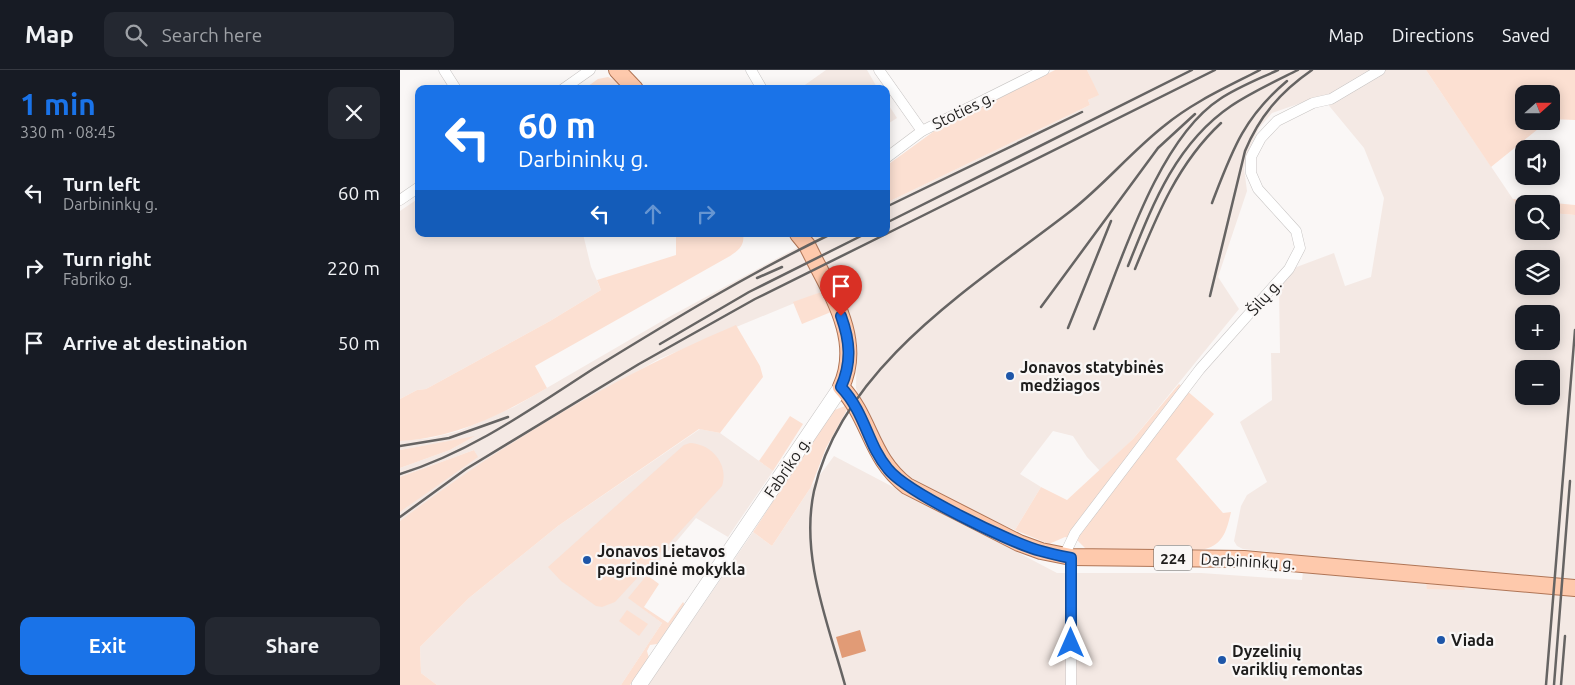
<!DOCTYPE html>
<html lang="en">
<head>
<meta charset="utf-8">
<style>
	:root { --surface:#171b24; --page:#242831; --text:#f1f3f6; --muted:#9ea1a6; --line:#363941; --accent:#1a73e8 }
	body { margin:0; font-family:Ubuntu,sans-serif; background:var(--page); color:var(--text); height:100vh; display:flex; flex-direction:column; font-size:19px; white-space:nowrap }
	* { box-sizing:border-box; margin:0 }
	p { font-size:16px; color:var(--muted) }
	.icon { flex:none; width:28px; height:28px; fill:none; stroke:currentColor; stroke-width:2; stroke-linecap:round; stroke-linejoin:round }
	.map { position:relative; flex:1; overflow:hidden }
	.sheet { display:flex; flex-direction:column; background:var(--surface); width:400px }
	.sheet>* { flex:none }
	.guide { position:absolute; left:15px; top:15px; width:475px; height:152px; border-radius:10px; box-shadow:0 2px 12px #0003; background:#1a73e8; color:#fff; overflow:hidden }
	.needle { width:32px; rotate:69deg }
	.buttons { position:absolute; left:1115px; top:15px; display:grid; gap:10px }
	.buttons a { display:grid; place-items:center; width:45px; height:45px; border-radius:10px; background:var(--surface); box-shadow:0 2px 12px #0003; font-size:25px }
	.pin { position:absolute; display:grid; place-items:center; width:42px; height:42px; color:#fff; margin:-51px -21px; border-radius:50% 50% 50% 0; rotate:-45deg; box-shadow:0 0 5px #0007 }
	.pin .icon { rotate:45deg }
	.me { position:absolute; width:55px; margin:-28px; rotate:0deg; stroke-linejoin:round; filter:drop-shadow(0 0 4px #0008) }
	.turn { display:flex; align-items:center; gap:18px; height:105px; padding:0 20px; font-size:22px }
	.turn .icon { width:65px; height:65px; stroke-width:2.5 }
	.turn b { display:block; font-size:35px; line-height:42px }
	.lanes { display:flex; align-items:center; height:48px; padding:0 20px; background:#0003; justify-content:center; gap:25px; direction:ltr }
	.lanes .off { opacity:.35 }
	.round { display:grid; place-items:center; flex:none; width:52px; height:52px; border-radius:10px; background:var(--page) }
	.headline { display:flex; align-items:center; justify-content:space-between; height:85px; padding:0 20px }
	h1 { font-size:30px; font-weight:600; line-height:38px; color:var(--accent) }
	.action { display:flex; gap:10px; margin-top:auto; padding:10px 20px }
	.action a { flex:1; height:58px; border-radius:10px; background:var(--accent); color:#fff; font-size:20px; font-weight:600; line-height:58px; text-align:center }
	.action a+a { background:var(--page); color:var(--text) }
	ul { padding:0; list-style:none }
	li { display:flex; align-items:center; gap:15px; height:75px; padding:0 20px }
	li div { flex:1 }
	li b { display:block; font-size:19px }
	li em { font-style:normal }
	header { display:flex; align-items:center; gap:30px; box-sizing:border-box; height:70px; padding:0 25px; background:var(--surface); border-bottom:1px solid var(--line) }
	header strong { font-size:24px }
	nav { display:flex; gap:28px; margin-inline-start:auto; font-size:18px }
	.search { width:350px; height:45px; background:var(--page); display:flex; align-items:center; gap:12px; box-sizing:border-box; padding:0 18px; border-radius:10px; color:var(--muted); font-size:19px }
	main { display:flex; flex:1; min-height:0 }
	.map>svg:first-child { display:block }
</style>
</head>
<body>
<header>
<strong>Map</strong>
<div class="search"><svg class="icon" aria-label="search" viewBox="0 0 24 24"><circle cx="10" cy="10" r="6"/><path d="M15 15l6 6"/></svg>Search here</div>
<nav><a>Map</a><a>Directions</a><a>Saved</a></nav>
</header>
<main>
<section class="sheet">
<div class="headline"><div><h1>1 min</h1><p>330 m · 08:45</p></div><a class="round"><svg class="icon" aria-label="close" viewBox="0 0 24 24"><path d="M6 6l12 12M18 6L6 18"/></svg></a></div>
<ul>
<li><svg class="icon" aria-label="left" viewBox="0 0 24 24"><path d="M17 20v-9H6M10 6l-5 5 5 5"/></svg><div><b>Turn left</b><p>Darbininkų g.</p></div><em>60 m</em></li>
<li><svg class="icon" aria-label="right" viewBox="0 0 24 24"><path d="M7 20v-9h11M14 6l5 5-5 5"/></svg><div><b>Turn right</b><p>Fabriko g.</p></div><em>220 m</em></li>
<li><svg class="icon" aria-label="arrive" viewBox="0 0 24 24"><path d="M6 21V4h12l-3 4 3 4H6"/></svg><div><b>Arrive at destination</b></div><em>50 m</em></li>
</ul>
<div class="action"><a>Exit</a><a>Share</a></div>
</section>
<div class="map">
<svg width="1175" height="615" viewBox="0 0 1175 615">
	<rect width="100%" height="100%" fill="#faf7f6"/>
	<g fill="#f4e9e4" fill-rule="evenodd">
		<polygon points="426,0 467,0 478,19 402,19 402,17"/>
		<path d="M687,0H1026L1121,141L1124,142V161H1151V143L1175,145V615H248L353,462L372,476L411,417L434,386L657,503H801L902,510L905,486L843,479L837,476L834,471L841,436L847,425L867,412L840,352L872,330L871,283H880L879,219L894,198L934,183L945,216L971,207L984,128L964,78L921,26L872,43L859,58L849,79L844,98L847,121L818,207L839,239L733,369L700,401L687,387L673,366L653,361L620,404L641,417L615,460L559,436L504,405L494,396L461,333L456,318L457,272L452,256L409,170L422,164H486V133L690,35L688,30L698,25ZM1124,189H1151V216H1124ZM1124,244H1151V271H1124ZM1124,299H1151V326H1124Z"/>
		<polygon points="486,31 497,48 486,55"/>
		<polygon points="19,128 19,164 183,164 191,197 201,220 150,251 26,319 17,320 0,329 0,141"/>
		<polygon points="400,176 421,222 259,289 140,357 0,451 0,442 77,386 74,380 0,407 0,398 50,380 73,367 0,380 0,371 31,368 59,361 114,337 269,247"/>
		<polygon points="300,359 320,363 373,401 328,467 296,448 229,528 262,553 221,615 37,615 21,603 20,577 69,528 158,456"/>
	</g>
	<g fill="#fce0d2">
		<polygon points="655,0 687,0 699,25 688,30 690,35 486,133 486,96 537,59"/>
		<polygon points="1026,0 1175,0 1175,50 1151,49 1151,24 1124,24 1124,51 1148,51 1091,97"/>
		<polygon points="208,7 217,11 223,19 184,19 198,9"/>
		<polygon points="1113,129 1175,135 1175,145 1151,143 1151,134 1124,134 1124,142 1121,142"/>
		<path d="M276,164H343C345,175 339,180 330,186L135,296L147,318C101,345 54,368 0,371V329L17,320L26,319L150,251L201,220L197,210L276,185Z"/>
		<polygon points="421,222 431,242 402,254 393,232"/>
		<path d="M336,255L360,296L363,307L320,363L299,359L158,456L69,528L20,577L21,603L37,615H0V451C103,373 217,305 336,255Z"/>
		<path d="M779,314L814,344L776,389L823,443L831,442C827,459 824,474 805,479L704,481L686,479L677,470L665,467L649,474L615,460L641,417L667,430L733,369Z"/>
		<polygon points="445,336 448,338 426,378 411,417 372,476 353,462 432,341"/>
		<polygon points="390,346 403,354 373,401 359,391"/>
		<polygon points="75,366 50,380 0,398 0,380"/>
		<path d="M290,373C312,374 329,395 322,416L215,532L202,537L196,536L161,511L148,497L284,375Z"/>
		<polygon points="74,380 78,387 0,442 0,407"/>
		<polygon points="247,505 259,514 244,537 268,553 283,532 285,535 257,574 250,575 247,581 249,588 230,615 221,615 262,553 228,528"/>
		<polygon points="1026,513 1063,515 1065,520 1027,519"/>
		<polygon points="227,540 248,554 239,566 219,551"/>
	</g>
	<polygon fill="#e19b76" points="460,560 466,581 442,588 436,567"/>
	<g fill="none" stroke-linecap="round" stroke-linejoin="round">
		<defs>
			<g id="street">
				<polyline points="44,0 56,19"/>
				<polyline points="351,0 362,19"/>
				<polyline points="479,0 522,61"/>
				<polyline points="163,19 190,0"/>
				<polyline points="486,88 522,61 644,0"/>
				<polyline points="0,130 19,117"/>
				<polyline points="664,486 675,463 800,299 889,199 900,178 896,161 858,119 851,103 851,87 861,68 877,51 913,33 931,29 980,0"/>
				<polyline points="671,615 671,487"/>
			</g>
			<polyline id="secondary" points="239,615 441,317"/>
			<g id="primary">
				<polyline points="217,0 235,19"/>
				<path d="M398,164L407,175C428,219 464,268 441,317C471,349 470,388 507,416L619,473L641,481L671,487L844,489L1175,518"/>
			</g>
		</defs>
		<use href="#street" stroke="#c7c4c3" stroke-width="11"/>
		<use href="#secondary" stroke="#c7c4c3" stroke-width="16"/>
		<use href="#primary" stroke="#b07556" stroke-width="18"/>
		<use href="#street" stroke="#fff" stroke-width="10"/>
		<use href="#secondary" stroke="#fff" stroke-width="15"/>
		<use href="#primary" stroke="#fec9ac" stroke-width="16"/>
		<g stroke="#666463" stroke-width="2.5">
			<path d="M812,133C832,81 843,48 887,11"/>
			<polyline points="486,137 682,42"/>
			<polyline points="486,153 792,0"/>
			<polyline points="486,164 815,0"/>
			<path d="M728,196C752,136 775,74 831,36C852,22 876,11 898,0"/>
			<path d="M735,199C757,145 778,93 821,53"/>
			<polyline points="357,208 382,197"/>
			<path d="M810,226L845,81C859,47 880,22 912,0"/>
			<polyline points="641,237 758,78 795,44"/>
			<polyline points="668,258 711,151"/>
			<path d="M694,259C721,192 758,69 820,29C838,17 859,9 878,0"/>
			<polyline points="260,274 349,222 465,164"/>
			<polyline points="0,376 49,368 108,347"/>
			<path d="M0,404C71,382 131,339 193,299C271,251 348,204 431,164"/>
			<polyline points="0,447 66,399 239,294 355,229 486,164"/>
			<path d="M445,615C428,553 400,486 414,421C443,294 577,214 672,140C705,114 731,82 764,56C793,32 827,17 860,0"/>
			<polyline points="1146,615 1175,260"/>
			<polyline points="1154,615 1170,411"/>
			<polyline points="1161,615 1165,566"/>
		</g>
	</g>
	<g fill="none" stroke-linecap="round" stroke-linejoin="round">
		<defs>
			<path id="route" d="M441,246C450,271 452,292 441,317C466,344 467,374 488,399C506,422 611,473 641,481C651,484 661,486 671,488V573"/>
		</defs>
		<use href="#route" stroke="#114b97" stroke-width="12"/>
		<use href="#route" stroke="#1a73e8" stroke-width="9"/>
	</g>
	<g fill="#1e56a8" stroke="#faf7f6" stroke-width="2">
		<circle cx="610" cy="306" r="5"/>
		<circle cx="187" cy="490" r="5"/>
		<circle cx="1041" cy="570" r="5"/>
		<circle cx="822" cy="590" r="5"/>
	</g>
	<g text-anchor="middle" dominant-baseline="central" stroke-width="4.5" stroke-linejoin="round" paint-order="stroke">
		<rect fill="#faf7f6" stroke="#605e5d" stroke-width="1" x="754" y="475.5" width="38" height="25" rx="4"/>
		<g font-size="15" font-weight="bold" fill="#1e1d1c">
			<text x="773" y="488">224</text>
		</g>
		<g font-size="16" fill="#1e1d1c" stroke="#faf7f6">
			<text transform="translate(563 40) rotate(-26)">Stoties g.</text>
			<text transform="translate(864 227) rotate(-48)">Šilų g.</text>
			<text transform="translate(387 397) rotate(-56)">Fabriko g.</text>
			<text transform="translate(848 491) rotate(3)">Darbininkų g.</text>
		</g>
		<g font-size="16" font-weight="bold" fill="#1e1d1c" stroke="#faf7f6" text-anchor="start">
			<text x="620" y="297">Jonavos statybinės<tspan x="620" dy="18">medžiagos</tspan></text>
			<text x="197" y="481">Jonavos Lietavos<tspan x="197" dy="18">pagrindinė mokykla</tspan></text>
			<text x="1051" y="570">Viada</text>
			<text x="832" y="581">Dyzelinių<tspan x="832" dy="18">variklių remontas</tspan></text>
		</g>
	</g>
</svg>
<div class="buttons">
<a><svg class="needle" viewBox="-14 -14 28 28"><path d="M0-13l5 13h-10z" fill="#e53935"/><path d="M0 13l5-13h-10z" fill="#9ea1a6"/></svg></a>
<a><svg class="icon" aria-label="sound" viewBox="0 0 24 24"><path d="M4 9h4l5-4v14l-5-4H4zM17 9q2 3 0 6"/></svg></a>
<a><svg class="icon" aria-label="search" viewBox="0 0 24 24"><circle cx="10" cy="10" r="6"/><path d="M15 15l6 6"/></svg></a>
<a><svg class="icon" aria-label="layers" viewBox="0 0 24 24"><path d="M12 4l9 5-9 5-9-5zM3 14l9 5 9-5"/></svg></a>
<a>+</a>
<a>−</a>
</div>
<div class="pin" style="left:441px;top:246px;background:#d93025"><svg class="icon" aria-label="arrive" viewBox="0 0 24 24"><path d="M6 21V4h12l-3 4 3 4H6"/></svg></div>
<svg class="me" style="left:671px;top:573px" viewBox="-20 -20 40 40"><path d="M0-17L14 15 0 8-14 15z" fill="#1a73e8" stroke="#fff" stroke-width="4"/></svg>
<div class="guide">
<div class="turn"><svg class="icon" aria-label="left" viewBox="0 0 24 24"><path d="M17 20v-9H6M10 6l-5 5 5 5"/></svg><div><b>60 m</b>Darbininkų g.</div></div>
<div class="lanes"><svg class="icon" aria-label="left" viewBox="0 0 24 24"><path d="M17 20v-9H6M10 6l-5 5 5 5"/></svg><svg class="icon off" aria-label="ahead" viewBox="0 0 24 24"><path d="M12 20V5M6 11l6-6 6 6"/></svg><svg class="icon off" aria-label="right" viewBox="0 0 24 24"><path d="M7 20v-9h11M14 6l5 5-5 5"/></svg></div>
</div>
</div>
</main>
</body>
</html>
